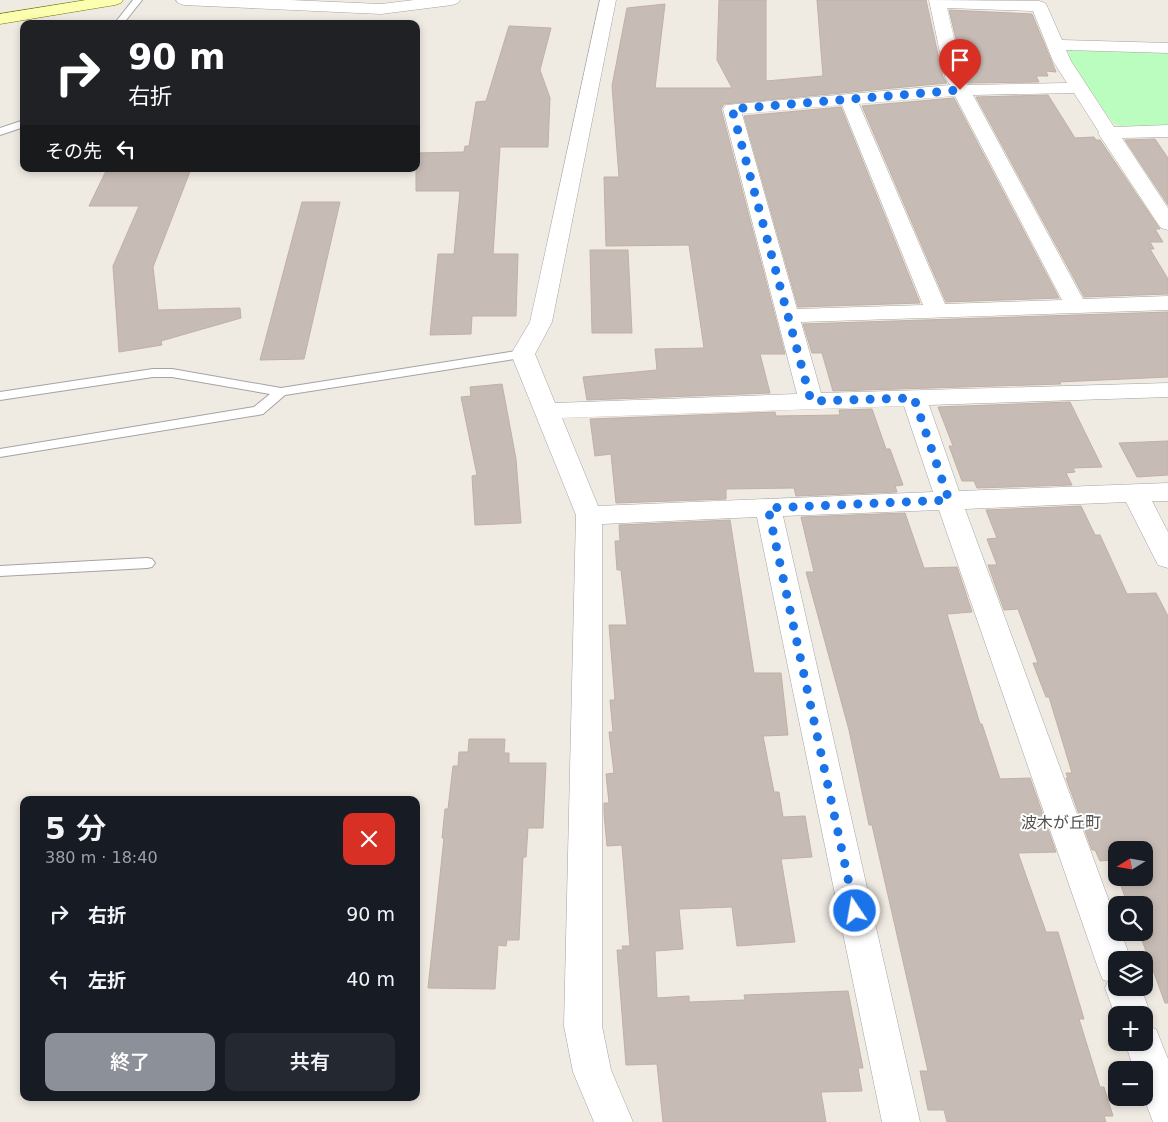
<!DOCTYPE html>
<html lang="ja">
<head>
<meta charset="utf-8">
<style>
	:root { --surface:#171b24; --page:#242831; --text:#f1f3f6; --muted:#9ea1a6; --accent:#8c9099 }
	body { margin:0; font-family:"DejaVu Sans","Noto Sans JP",sans-serif; background:var(--page); color:var(--text); height:100vh; display:flex; flex-direction:column; font-size:19px; white-space:nowrap }
	* { box-sizing:border-box; margin:0 }
	p { font-size:16px; color:var(--muted) }
	.icon { flex:none; width:28px; height:28px; fill:none; stroke:currentColor; stroke-width:2; stroke-linecap:round; stroke-linejoin:round }
	.map { position:relative; flex:1; overflow:hidden }
	.drawer { position:absolute; left:20px; top:796px; width:400px; height:305px; display:flex; flex-direction:column; background:var(--surface); border-radius:10px; box-shadow:0 2px 8px #0003 }
	.drawer>* { flex:none }
	.banner { position:absolute; left:20px; top:20px; width:400px; height:152px; border-radius:10px; box-shadow:0 2px 8px #0003; background:#202124; color:#fff; overflow:hidden }
	.needle { width:32px; rotate:259deg }
	.buttons { position:absolute; left:1108px; top:841px; display:grid; gap:10px }
	.buttons a { display:grid; place-items:center; width:45px; height:45px; border-radius:10px; background:var(--surface); box-shadow:0 2px 8px #0003; font-size:25px }
	.pin { position:absolute; display:grid; place-items:center; width:42px; height:42px; color:#fff; margin:-51px -21px; border-radius:50% 50% 50% 0; rotate:-45deg; box-shadow:0 0 5px #0007 }
	.pin .icon { rotate:45deg }
	.me { position:absolute; width:55px; margin:-28px; rotate:348deg; stroke-linejoin:round; filter:drop-shadow(0 0 4px #0008) }
	.turn { display:flex; align-items:center; gap:18px; height:105px; padding:0 25px; font-size:22px }
	.turn .icon { width:65px; height:65px; stroke-width:2.5 }
	.turn b { display:block; font-size:35px; line-height:42px }
	.then { display:flex; align-items:center; height:48px; padding:0 25px; background:#0003; gap:10px; font-size:19px }
	.round { display:grid; place-items:center; flex:none; width:52px; height:52px; border-radius:10px; background:var(--page) }
	.summary { display:flex; align-items:center; justify-content:space-between; height:85px; padding:0 25px }
	h1 { font-size:30px; font-weight:600; line-height:38px }
	.action { display:flex; gap:10px; margin-top:auto; padding:10px 25px }
	.action a { flex:1; height:58px; border-radius:10px; background:var(--accent); color:#fff; font-size:20px; font-weight:600; line-height:58px; text-align:center }
	.action a+a { background:var(--page); color:var(--text) }
	ul { padding:0; list-style:none }
	li { display:flex; align-items:center; gap:15px; height:65px; padding:0 25px }
	li div { flex:1 }
	li b { display:block; font-size:19px }
	li em { font-style:normal }
	.map>svg:first-child { display:block }
</style>
</head>
<body>
<div class="map">
<svg width="1168" height="1122" viewBox="0 0 1168 1122">
	<rect width="100%" height="100%" fill="#efeae2"/>
	<polygon fill="#bafdbe" points="1067,48 1168,51 1168,126 1123,127 1113,123 1072,64"/>
	<g fill="#c7bcb5" stroke="#c2b0a3">
		<polygon points="719,0 766,0 766,81 823,76 817,0 926,0 943,77 947,83 724,104 721,109 785,354 760,354 770,393 587,400 583,377 657,370 655,349 704,348 689,245 606,246 604,177 619,177 612,86 627,8 665,4 655,88 732,88 717,60"/>
		<polygon points="949,10 1032,14 1056,72 1046,71 1048,76 1036,76 1039,82 968,83 965,76"/>
		<polygon points="509,26 551,28 540,70 550,98 548,147 500,147 493,254 518,254 516,316 472,316 471,334 430,335 438,254 454,254 460,191 416,191 416,153 464,152 465,146 469,146 476,102 486,101"/>
		<polygon points="1048,95 1075,138 1094,137 1096,140 1100,140 1160,229 1155,229 1163,242 1150,242 1154,249 1150,249 1168,279 1168,294 1084,297 976,97"/>
		<polygon points="954,98 1059,298 946,302 862,106"/>
		<polygon points="841,107 920,303 798,307 744,116"/>
		<polygon points="1155,139 1168,158 1168,205 1125,140"/>
		<polygon points="107,169 191,169 153,267 158,310 240,308 241,318 161,341 162,345 119,352 113,266 139,206 89,206"/>
		<polygon points="302,202 340,202 304,359 260,360"/>
		<polygon points="590,250 628,250 632,333 592,333"/>
		<polygon points="1168,312 1168,377 1059,382 1061,384 833,391 822,353 812,353 803,324"/>
		<polygon points="502,384 516,459 521,523 475,525 472,476 477,475 461,397 471,396 470,387"/>
		<polygon points="1070,402 1102,467 1073,468 1075,472 1066,473 1072,485 977,488 974,481 962,481 949,446 953,446 938,407"/>
		<polygon points="872,409 886,449 890,449 903,485 895,486 897,492 796,496 794,488 726,489 726,499 616,503 611,454 595,456 590,419 775,412 776,416 840,415 839,410"/>
		<polygon points="1168,441 1168,475 1137,477 1119,443"/>
		<polygon points="1081,506 1095,535 1100,535 1127,594 1156,593 1168,616 1168,1003 1165,1003 1139,932 1144,932 1144,905 1128,905 1118,878 1144,878 1144,850 1116,850 1116,872 1112,860 1100,861 1095,850 1092,850 1066,778 1068,778 1066,773 1072,773 1049,697 1046,697 1033,663 1038,663 1018,609 1004,610 988,565 997,565 987,539 997,538 986,510"/>
		<polygon points="905,513 924,568 957,567 972,612 947,614 980,724 982,724 1000,779 1030,778 1056,852 1018,853 1046,932 1058,932 1084,1019 1079,1019 1100,1087 1104,1087 1113,1116 1104,1116 1106,1122 947,1122 944,1110 928,1110 920,1071 928,1071 872,825 869,825 849,730 806,572 814,572 801,517"/>
		<polygon points="730,520 754,673 781,673 788,735 763,736 774,792 779,792 783,817 805,816 812,857 781,859 795,942 737,946 732,907 679,909 683,949 655,951 657,998 689,996 689,1002 745,1000 744,995 848,991 863,1068 858,1068 862,1091 821,1092 826,1122 663,1122 657,1064 626,1065 617,950 623,950 622,946 630,946 622,845 607,846 604,813 604,803 609,803 606,774 614,773 609,732 613,732 610,700 615,700 609,625 627,625 621,570 617,570 615,541 620,541 619,525"/>
		<polygon points="469,739 505,739 504,753 509,753 509,763 546,763 543,828 528,828 526,857 523,857 519,940 507,940 506,946 498,945 495,989 428,988 444,838 442,838 445,809 448,809 453,766 458,766 459,752 468,752"/>
	</g>
	<g fill="none" stroke-linecap="round" stroke-linejoin="round">
		<defs>
			<g id="lane">
				<polygon points="133,0 142,0 123,24 114,24"/>
				<polygon points="24,120 24,127 0,135 0,128"/>
				<polygon points="523,350 527,351 529,354 527,357 285,395 263,414 258,415 0,457 0,449 254,407 270,394 172,377 153,377 0,400 0,392 153,369 172,369 281,388"/>
				<polygon points="147,558 152,559 155,563 152,567 147,568 0,576 0,566"/>
			</g>
			<g id="street">
				<polygon points="176,0 290,0 381,4 414,0 460,0 458,3 452,5 381,14 184,5 178,3"/>
				<path d="M600,0H616L552,322L535,354L555,403L797,394L723,109L726,105L950,85L945,77L929,0L1039,1L1045,3L1047,6L1062,40L1168,43V53L1066,50L1071,61L1114,127L1168,125V137L1122,138L1168,208V230L1161,228L1158,224L1098,133L1099,132L1074,93L973,95L1083,299L1168,296V310L801,322L821,393L1168,383V397L929,405L959,491L1168,483V501H1152L1168,532V568L1158,565L1126,502L965,509L1116,920V932H1121L1131,960H1116V988H1141L1151,1015L1147,1026L1156,1029L1168,1059V1122H1153L1144,1098V1070H1134L1125,1042H1144V1015H1116V1019L1115,1015L1105,988L1108,981L1103,980L1098,968L939,510L783,516L920,1122H882L757,517L602,524V1026L611,1070L633,1122H594L573,1072L564,1026L576,515L511,354L530,322ZM947,8L1033,11L1053,61L1067,83L967,85L963,77ZM955,96L1062,300L945,304L859,104ZM842,105L923,305L797,309L742,114ZM904,406L933,492L598,506L562,418Z"/>
			</g>
			<polygon id="secondary" points="86,0 123,0 121,3 115,5 0,24 0,14"/>
		</defs>
		<use href="#lane" stroke="#a4a4a4" stroke-width="2"/>
		<use href="#street" stroke="#a4a4a4" stroke-width="1"/>
		<use href="#secondary" stroke="#6d7800" stroke-width="1"/>
		<use href="#lane" fill="#fff" fill-rule="evenodd"/>
		<use href="#street" fill="#fff" fill-rule="evenodd"/>
		<use href="#secondary" fill="#fcfeb0" fill-rule="evenodd"/>
	</g>
	<g fill="none" stroke-linecap="round" stroke-linejoin="round">
		<polyline stroke="#1a73e8" stroke-width="9" stroke-dasharray="0 16.2" points="855,911 768,508 949,500 914,398 811,401 732,109 960,90"/>
	</g>
	<g text-anchor="middle" dominant-baseline="central" stroke-width="4" stroke-linejoin="round" paint-order="stroke">
		<g font-size="16" fill="#505050" stroke="#fff">
			<text x="1061" y="822">波木が丘町</text>
		</g>
	</g>
</svg>
<div class="buttons">
<a><svg class="needle" viewBox="-14 -14 28 28"><path d="M0-13l5 13h-10z" fill="#e53935"/><path d="M0 13l5-13h-10z" fill="#9ea1a6"/></svg></a>
<a><svg class="icon" aria-label="search" viewBox="0 0 24 24"><circle cx="10" cy="10" r="6"/><path d="M15 15l6 6"/></svg></a>
<a><svg class="icon" aria-label="layers" viewBox="0 0 24 24"><path d="M12 4l9 5-9 5-9-5zM3 14l9 5 9-5"/></svg></a>
<a>+</a>
<a>−</a>
</div>
<div class="pin" style="left:960px;top:90px;background:#d93025"><svg class="icon" aria-label="arrive" viewBox="0 0 24 24"><path d="M6 21V4h12l-3 4 3 4H6"/></svg></div>
<svg class="me" style="left:855px;top:911px" viewBox="-20 -20 40 40"><circle r="17" fill="#1a73e8" stroke="#fff" stroke-width="3"/><path d="M0-11L8 9 0 5-8 9z" fill="#fff"/></svg>
<div class="banner">
<div class="turn"><svg class="icon" aria-label="right" viewBox="0 0 24 24"><path d="M7 20v-9h11M14 6l5 5-5 5"/></svg><div><b>90 m</b>右折</div></div>
<div class="then">その先<svg class="icon" aria-label="left" viewBox="0 0 24 24"><path d="M17 20v-9H6M10 6l-5 5 5 5"/></svg></div>
</div>
<section class="drawer">
<div class="summary"><div><h1>5 分</h1><p>380 m · 18:40</p></div><a class="round" style="background:#d93025;color:#fff"><svg class="icon" aria-label="close" viewBox="0 0 24 24"><path d="M6 6l12 12M18 6L6 18"/></svg></a></div>
<ul>
<li><svg class="icon" aria-label="right" viewBox="0 0 24 24"><path d="M7 20v-9h11M14 6l5 5-5 5"/></svg><div><b>右折</b></div><em>90 m</em></li>
<li><svg class="icon" aria-label="left" viewBox="0 0 24 24"><path d="M17 20v-9H6M10 6l-5 5 5 5"/></svg><div><b>左折</b></div><em>40 m</em></li>
</ul>
<div class="action"><a>終了</a><a>共有</a></div>
</section>
</div>
</body>
</html>
